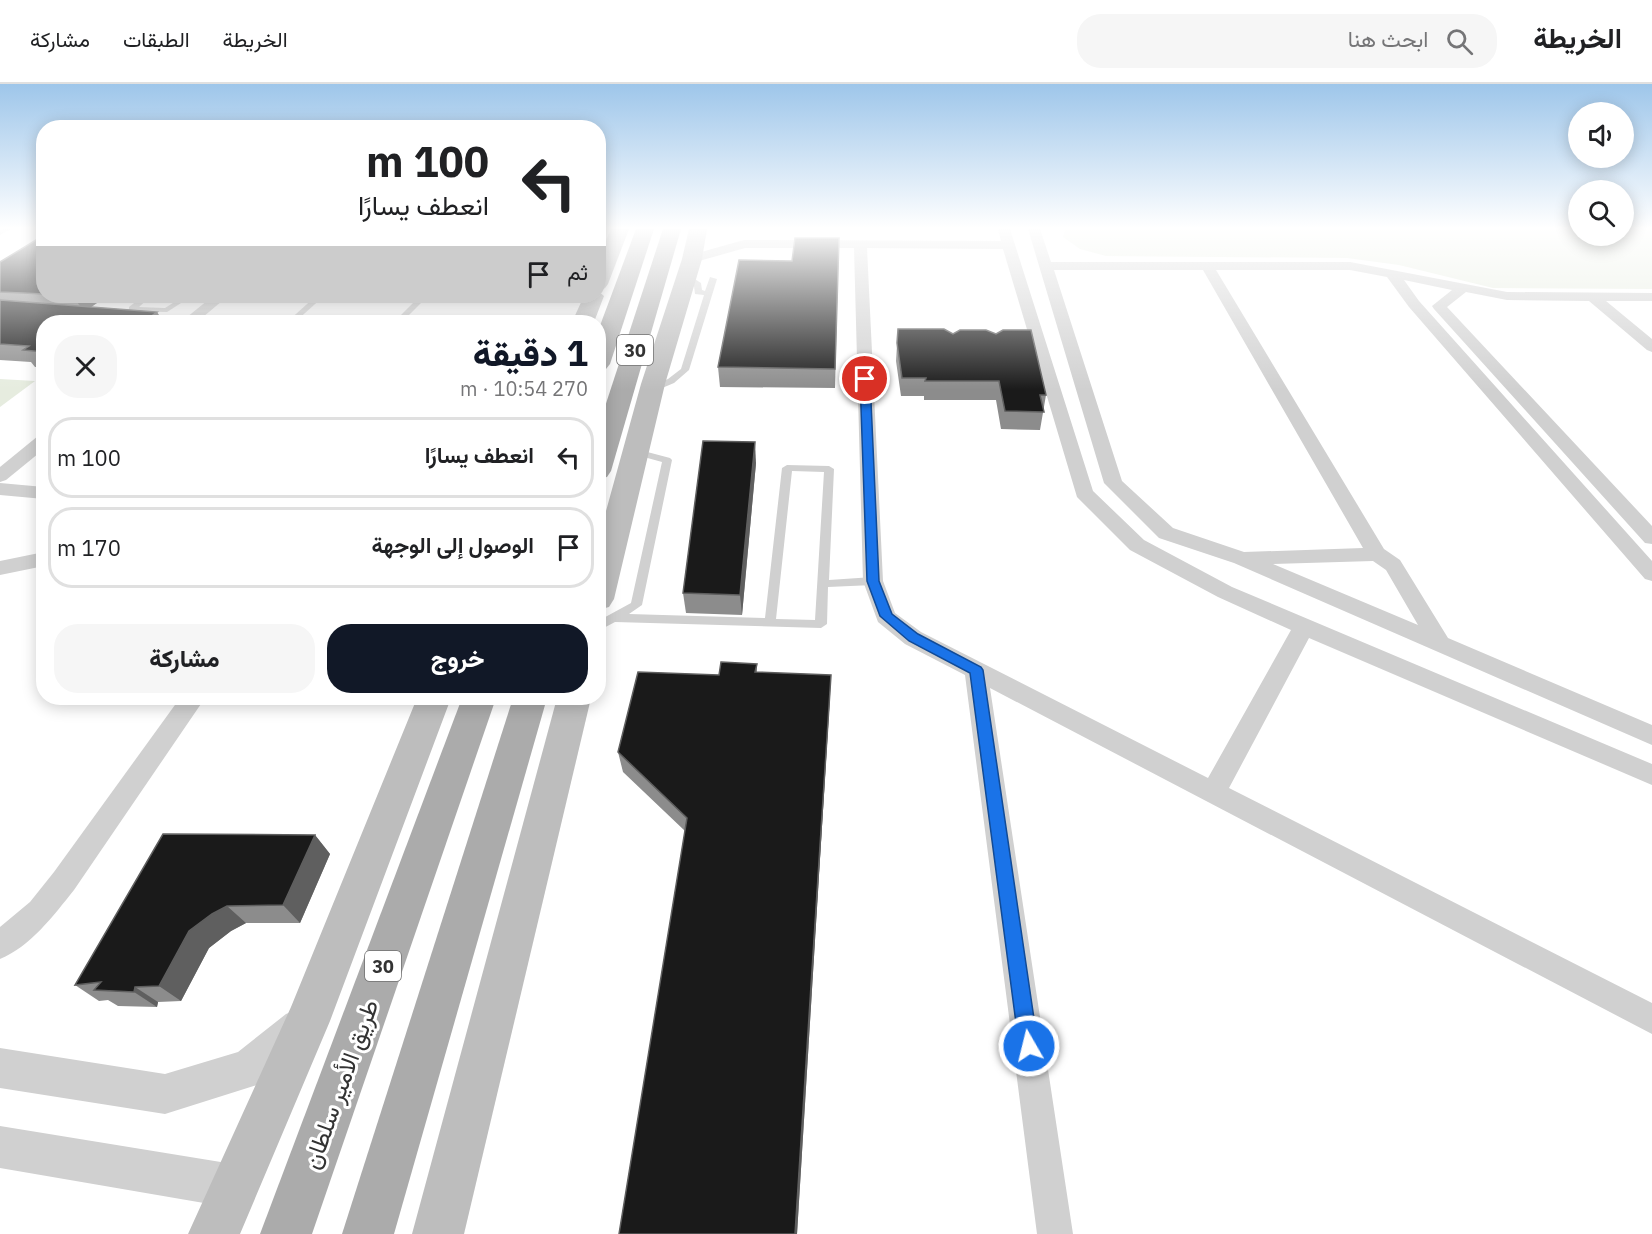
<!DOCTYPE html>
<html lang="ar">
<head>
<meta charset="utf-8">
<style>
	:root { --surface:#fff; --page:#f6f6f6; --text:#202124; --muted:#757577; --line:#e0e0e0; --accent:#111827 }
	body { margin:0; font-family:"IBM Plex Sans",Vazirmatn,sans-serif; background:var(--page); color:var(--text); direction:rtl; height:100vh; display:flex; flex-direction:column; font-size:22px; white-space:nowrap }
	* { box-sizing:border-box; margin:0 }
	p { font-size:20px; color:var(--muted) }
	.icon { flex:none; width:33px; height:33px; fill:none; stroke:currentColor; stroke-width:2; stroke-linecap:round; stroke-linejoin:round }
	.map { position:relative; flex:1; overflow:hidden; direction:ltr }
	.drawer { position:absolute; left:36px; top:231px; width:570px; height:390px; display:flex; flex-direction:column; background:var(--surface); border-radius:24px; box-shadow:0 3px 15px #0003; direction:rtl }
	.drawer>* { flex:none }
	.top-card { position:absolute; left:36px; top:36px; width:570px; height:183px; border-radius:24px; box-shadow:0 3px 15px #0003; direction:rtl; background:#fff; color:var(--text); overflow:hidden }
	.tools { position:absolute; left:1568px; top:18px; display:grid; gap:12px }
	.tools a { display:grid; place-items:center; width:66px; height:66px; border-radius:50%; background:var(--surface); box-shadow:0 3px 15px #0003; font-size:30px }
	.pin { position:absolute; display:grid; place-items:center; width:51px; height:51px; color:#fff; margin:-26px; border:3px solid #fff; border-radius:50%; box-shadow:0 2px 6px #0007 }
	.me { position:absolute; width:66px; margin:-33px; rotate:352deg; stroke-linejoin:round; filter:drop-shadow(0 0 4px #0008) }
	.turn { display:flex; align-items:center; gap:21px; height:126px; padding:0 18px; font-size:27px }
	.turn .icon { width:78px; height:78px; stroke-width:2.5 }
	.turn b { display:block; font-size:42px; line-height:51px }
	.then { display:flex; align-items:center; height:57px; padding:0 18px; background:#0003; gap:12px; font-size:22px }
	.round { display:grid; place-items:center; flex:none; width:63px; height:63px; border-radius:24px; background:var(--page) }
	.headline { display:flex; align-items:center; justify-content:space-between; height:102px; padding:0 18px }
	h1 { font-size:36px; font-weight:800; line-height:45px; color:var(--accent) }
	.cta { display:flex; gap:12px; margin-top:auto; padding:12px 18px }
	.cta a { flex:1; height:69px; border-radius:24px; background:var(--accent); color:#fff; font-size:24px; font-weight:800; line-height:69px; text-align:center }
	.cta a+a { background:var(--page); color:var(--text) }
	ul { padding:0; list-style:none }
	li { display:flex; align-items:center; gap:18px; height:81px; margin:0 12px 9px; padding:0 6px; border:3px solid var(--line); border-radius:24px }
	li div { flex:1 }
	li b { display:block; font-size:22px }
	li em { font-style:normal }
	header { display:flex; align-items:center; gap:36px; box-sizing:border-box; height:84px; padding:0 30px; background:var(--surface); border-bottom:2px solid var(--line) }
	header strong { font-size:28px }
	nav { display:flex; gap:33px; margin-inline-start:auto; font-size:21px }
	.search { width:420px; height:54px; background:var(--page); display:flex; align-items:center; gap:15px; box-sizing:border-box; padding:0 21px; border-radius:24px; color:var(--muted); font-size:22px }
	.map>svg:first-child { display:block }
</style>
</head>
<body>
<header>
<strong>الخريطة</strong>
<div class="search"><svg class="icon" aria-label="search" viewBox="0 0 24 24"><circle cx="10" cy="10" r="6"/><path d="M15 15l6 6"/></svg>ابحث هنا</div>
<nav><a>الخريطة</a><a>الطبقات</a><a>مشاركة</a></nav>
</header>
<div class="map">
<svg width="1652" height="1150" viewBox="0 0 1652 1150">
	<rect width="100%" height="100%" fill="#fff"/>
	<g fill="#e6ecdf">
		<polygon points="1065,145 1578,145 1578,152 1623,152 1623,145 1652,145 1652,205 1493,204 1399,181 1347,174 1106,172 1080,165 1063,153"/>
		<polygon points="0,295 35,297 0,323"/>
	</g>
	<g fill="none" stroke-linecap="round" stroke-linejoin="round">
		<g fill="#d0d0d0" fill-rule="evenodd">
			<polygon points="3,145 11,145 0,151 0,146"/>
			<polygon points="44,145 44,154 41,152 41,147"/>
			<polygon points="684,192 690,192 701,199 702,206 705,207 710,193 717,195 689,286 674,299 655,307 649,307 649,303 668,295 681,285 704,211 695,210 694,202 684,196"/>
			<polygon points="143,212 151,212 139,223 165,224 184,212 192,212 167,228 129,227 129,223"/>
			<polygon points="316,212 324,212 295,238 287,238"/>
			<polygon points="420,212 428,212 402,238 394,238"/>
			<path d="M636,365L670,374L672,376L642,521L629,530L765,534L782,384L787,381L829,382L834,385L829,496L873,493L879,497L873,501L828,503L827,540L821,544L615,538L598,547V537L631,519L662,378L633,370L631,368ZM792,387L824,388L815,536L776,535Z"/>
		</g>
		<g fill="#d0d0d0" fill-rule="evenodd">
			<path d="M998,145H1010L1093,407L1144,456L1232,503L1652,680V701L1309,554L1229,704L1652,919V950L990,604L1073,1150H1037L965,591L905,560L878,538L863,497L854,164H745L692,179L685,175L687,172L744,156L1001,157ZM867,164L1003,165L1077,413L1130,466L1218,513L1291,546L1208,694L921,548L895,529L883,497Z"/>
			<path d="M1028,145H1040L1051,178H1350L1507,208L1652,209V217H1606L1652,255V268L1647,266L1589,217L1507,216L1466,208L1447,223L1652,442V460L1645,459L1434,225L1432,222L1452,206L1404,196L1419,217L1652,477V497L1645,495L1409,223L1387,193L1350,186H1216L1384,465L1400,476L1448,554L1652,641V661L1234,479L1159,454L1104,399ZM1054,186H1203L1363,464L1244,468L1173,444L1122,397ZM1373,477L1386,486L1418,541L1273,480Z"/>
			<polygon points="213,212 228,212 197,238 181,238"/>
			<polygon points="44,351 44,365 6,396 0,398 0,383 38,352"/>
			<polygon points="0,399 44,403 44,415 0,411"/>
			<polygon points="44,468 44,482 0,491 0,477"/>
			<path d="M180,614H205L74,806C54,831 30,863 0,875V843L30,818L54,788Z"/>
		</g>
		<g fill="#d0d0d0" fill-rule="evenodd">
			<polygon points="300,924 314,930 320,944 314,958 263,999 165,1030 0,1004 0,964 165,990 238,968 286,930"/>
			<polygon points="0,1042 233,1080 248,1087 255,1102 248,1117 233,1124 0,1084"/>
		</g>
		<g fill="#bdbdbd" fill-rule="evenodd">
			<polygon points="611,145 629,145 608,200 605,204 598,206 598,174"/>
			<polygon points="689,145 707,145 702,175 665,300 614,515 609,523 598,526 598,456 641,300 682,175"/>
			<polygon points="598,207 604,212 594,238 572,238 584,212 598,212"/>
			<polygon points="417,614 451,614 330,937 240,1150 188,1150 291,923"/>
			<polygon points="557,614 591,614 464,1150 412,1150"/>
		</g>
		<g fill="#ababab" fill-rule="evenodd">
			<polygon points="636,145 654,145 610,280 606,285 598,287 598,247"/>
			<polygon points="663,145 681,145 611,387 607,393 598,395 598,344"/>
			<polygon points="462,614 496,614 312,1150 260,1150"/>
			<polygon points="513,614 547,614 394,1150 342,1150"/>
		</g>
	</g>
	<g fill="#8c8c8c">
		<polygon points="44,151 44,212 107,212 91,223 157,228 163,238 44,238 44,283 35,283 31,278 0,276 0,178"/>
		<polygon points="839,154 835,304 720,303 718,283 792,177"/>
		<polygon points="898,245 1046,311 1040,346 1001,345 996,316 924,316 924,312 901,312 896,277"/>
		<polygon points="756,379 742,531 686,529 683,509"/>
		<polygon points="757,580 757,588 830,612 797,1150 619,1150 685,747 623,688 618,668 719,591"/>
		<polygon points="315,751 330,770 300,839 246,839 231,847 209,864 181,917 158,918 157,923 118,922 108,916 99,917 75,901"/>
	</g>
	<g fill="#5f5f5f">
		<polygon points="73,212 107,212 84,228"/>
		<polygon points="157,228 163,238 143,238"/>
		<polygon points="755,358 756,379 742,531 740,511"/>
		<polygon points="831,591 830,612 797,1150 795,1150"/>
		<polygon points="315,751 330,770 300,839 283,821"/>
		<polygon points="227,822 246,839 231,847 209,864 181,917 159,902 189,847 212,830"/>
		<polygon points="135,903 158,918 157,923 134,908"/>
	</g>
	<g fill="#1a1a1a" stroke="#5f5f5f" stroke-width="1.5">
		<polygon points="44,151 44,210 0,208 0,178"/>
		<polygon points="795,154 839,154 835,285 718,283 739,176 792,177"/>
		<polygon points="0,216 157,228 143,238 44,238 44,268 23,266 29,262 0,260"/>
		<polygon points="221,235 259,238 217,238"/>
		<polygon points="898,245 944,245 953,250 960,246 986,246 996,250 1003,246 1031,246 1046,311 1040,311 1044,328 1005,327 999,297 925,297 926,294 902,294 897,259"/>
		<polygon points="703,357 755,358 740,511 683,509"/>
		<polygon points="721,578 757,580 755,588 831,591 795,1150 619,1150 687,734 618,668 638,588 719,591"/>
		<polygon points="163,750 315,751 283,821 227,822 212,830 189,847 159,902 135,903 134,908 94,906 101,898 75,901"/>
	</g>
	<linearGradient id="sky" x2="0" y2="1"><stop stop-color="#9ec6ea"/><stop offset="0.47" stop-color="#fff"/><stop offset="1" stop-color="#fff" stop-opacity="0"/></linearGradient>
	<rect width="1652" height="306" fill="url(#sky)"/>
	<polygon fill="#1a73e8" stroke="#114b97" stroke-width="1.5" points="865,292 870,295 879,497 892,530 918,550 981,583 983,586 1038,962 1035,969 1029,972 1022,969 1019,962 970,589 909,557 880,532 867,497 860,295"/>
	<g text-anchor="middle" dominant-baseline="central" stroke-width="6" stroke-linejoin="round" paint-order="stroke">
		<g fill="#fff" stroke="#707070" stroke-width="1.5">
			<rect x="617" y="251" width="36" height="30" rx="4.5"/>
			<rect x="365" y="867" width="36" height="30" rx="4.5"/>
		</g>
		<g font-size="18" font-weight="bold" fill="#333">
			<text x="635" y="266">30</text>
			<text x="383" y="882">30</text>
		</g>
		<g font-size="24" fill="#333" stroke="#fff">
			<text transform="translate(340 1000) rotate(-70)">طريق الأمير سلطان</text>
		</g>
	</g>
</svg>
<div class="tools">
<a><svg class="icon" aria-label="sound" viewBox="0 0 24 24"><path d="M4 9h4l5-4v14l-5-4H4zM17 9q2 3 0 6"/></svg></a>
<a><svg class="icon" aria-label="search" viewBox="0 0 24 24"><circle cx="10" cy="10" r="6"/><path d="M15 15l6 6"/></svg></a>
</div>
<div class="pin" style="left:865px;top:295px;background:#d93025"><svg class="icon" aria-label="arrive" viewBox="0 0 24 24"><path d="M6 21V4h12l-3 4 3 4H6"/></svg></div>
<svg class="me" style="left:1029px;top:962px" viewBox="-20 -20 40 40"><circle r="17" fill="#1a73e8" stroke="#fff" stroke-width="3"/><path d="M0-11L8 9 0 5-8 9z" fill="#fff"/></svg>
<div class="top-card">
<div class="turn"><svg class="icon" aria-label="left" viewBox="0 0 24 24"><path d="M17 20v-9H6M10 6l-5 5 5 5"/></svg><div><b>100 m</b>انعطف يسارًا</div></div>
<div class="then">ثم<svg class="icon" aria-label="arrive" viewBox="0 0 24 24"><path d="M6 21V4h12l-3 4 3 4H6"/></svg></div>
</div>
<section class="drawer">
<div class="headline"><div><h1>1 دقيقة</h1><p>270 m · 10:54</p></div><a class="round"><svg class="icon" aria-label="close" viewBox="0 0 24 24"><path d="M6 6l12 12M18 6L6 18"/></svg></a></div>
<ul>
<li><svg class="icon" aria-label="left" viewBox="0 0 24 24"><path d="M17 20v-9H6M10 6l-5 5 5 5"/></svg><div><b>انعطف يسارًا</b></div><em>100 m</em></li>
<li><svg class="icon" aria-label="arrive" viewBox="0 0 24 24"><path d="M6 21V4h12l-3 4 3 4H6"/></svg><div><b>الوصول إلى الوجهة</b></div><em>170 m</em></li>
</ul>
<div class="cta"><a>خروج</a><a>مشاركة</a></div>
</section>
</div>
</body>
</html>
